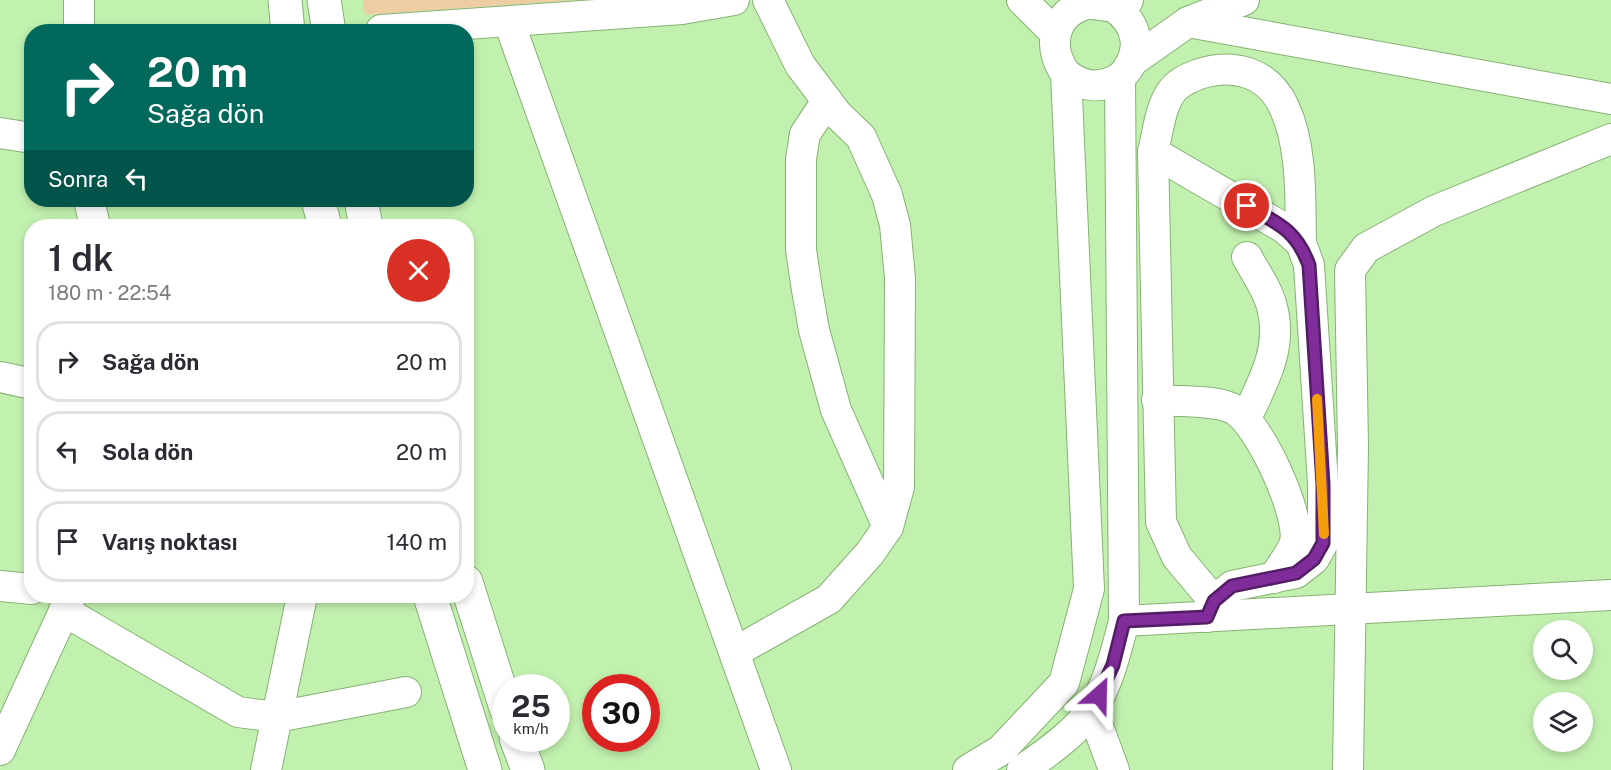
<!DOCTYPE html>
<html lang="tr">
<head>
<meta charset="utf-8">
<style>
	:root { --surface:#fff; --page:#f7f7f7; --text:#2b2b33; --muted:#7c7c81; --line:#e1e1e2 }
	body { margin:0; font-family:"Public Sans",sans-serif; background:var(--page); color:var(--text); height:100vh; display:flex; flex-direction:column; font-size:22px; white-space:nowrap }
	* { box-sizing:border-box; margin:0 }
	p { font-size:20px; color:var(--muted) }
	.icon { flex:none; width:33px; height:33px; fill:none; stroke:currentColor; stroke-width:2; stroke-linecap:round; stroke-linejoin:round }
	.map { position:relative; flex:1; overflow:hidden }
	.drawer { position:absolute; left:24px; top:219px; width:450px; height:384px; display:flex; flex-direction:column; background:var(--surface); border-radius:24px; box-shadow:0 3px 9px #0003 }
	.drawer>* { flex:none }
	.guide { position:absolute; left:24px; top:24px; width:450px; height:183px; border-radius:24px; box-shadow:0 3px 9px #0003; background:#00695c; color:#fff; overflow:hidden }
	.controls { position:absolute; left:1533px; top:620px; display:grid; gap:12px }
	.controls a { display:grid; place-items:center; width:60px; height:60px; border-radius:50%; background:var(--surface); box-shadow:0 3px 9px #0003; font-size:30px }
	.speed { position:absolute; left:492px; top:674px; display:flex; gap:12px; font-size:30px; font-weight:700; text-align:center }
	.speed>* { display:grid; place-content:center; width:78px; height:78px; border-radius:50%; background:var(--surface); box-shadow:0 3px 9px #0003; line-height:1 }
	.speed small { font-size:15px; font-weight:400 }
	.speed .limit { border:9px solid #d22; background:#fff; color:#111 }
	.pin { position:absolute; display:grid; place-items:center; width:51px; height:51px; color:#fff; margin:-26px; border:3px solid #fff; border-radius:50%; box-shadow:0 2px 6px #0007 }
	.me { position:absolute; width:66px; margin:-33px; rotate:25deg; stroke-linejoin:round; filter:drop-shadow(0 0 4px #0008) }
	.turn { display:flex; align-items:center; gap:21px; height:126px; padding:0 24px; font-size:27px }
	.turn .icon { width:78px; height:78px; stroke-width:2.5 }
	.turn b { display:block; font-size:42px; line-height:51px }
	.then { display:flex; align-items:center; height:57px; padding:0 24px; background:#0003; gap:12px; font-size:22px }
	.round { display:grid; place-items:center; flex:none; width:63px; height:63px; border-radius:32px; background:var(--page) }
	.head { display:flex; align-items:center; justify-content:space-between; height:102px; padding:0 24px }
	h1 { font-size:36px; font-weight:600; line-height:45px }
	ul { padding:0; list-style:none }
	li { display:flex; align-items:center; gap:18px; height:81px; margin:0 12px 9px; padding:0 12px; border:3px solid var(--line); border-radius:24px }
	li div { flex:1 }
	li b { display:block; font-size:22px }
	li em { font-style:normal }
	.map>svg:first-child { display:block }
</style>
</head>
<body>
<div class="map">
<svg width="1611" height="770" viewBox="0 0 1611 770">
	<rect width="100%" height="100%" fill="#c2f1af"/>
	<polygon fill="#edcda1" points="363,0 575,0 365,15"/>
	<g fill="none" stroke-linecap="round" stroke-linejoin="round">
		<defs>
			<g id="minor">
				<polyline points="79,0 79,32"/>
				<polyline points="1022,0 1055,33"/>
				<polyline points="509,22 776,770"/>
				<polyline points="1188,22 1611,99"/>
				<polyline points="381,30 682,9 734,0"/>
				<polyline points="1134,60 1188,22 1244,0"/>
				<path d="M1066,74C1084,88 1100,89 1120,78"/>
				<polyline points="827,101 805,134 801,159 801,250 807,290 814,330 836,410 888,527"/>
				<polyline points="0,133 32,138"/>
				<polyline points="1153,152 1284,228 1301,243 1309,265 1323,484 1323,543 1314,559 1296,573 1232,586 1214,601 1207,617"/>
				<polyline points="89,200 95,226"/>
				<polyline points="0,377 32,384"/>
				<path d="M1157,400C1178,402 1218,399 1235,410C1259,424 1301,514 1295,542C1292,553 1280,567 1274,578"/>
				<path d="M1246,418C1263,382 1283,348 1272,307C1268,290 1255,272 1247,257"/>
				<polyline points="0,586 32,589"/>
				<path d="M1214,601L1177,557L1161,522L1153,152C1158,132 1160,107 1172,91C1179,82 1189,78 1199,74C1234,63 1268,72 1284,107C1303,147 1300,200 1301,243"/>
				<polyline points="64,611 238,712 277,717 406,692"/>
				<polyline points="1124,621 1611,595"/>
				<polyline points="735,652 829,599 870,553 888,527 899,487 900,278 895,225 887,195 861,137 837,114 800,65 768,0"/>
				<polyline points="1092,710 1114,770"/>
				<polyline points="0,750 71,596"/>
				<polyline points="266,770 302,596"/>
				<path d="M968,770L1001,750L1064,683L1089,589L1066,74C1048,50 1051,16 1083,5C1093,2 1100,6 1110,6C1116,6 1123,2 1128,0"/>
				<path d="M1022,770C1044,755 1077,732 1092,709C1109,683 1116,651 1124,621L1120,78C1144,54 1140,24 1112,6"/>
				<polyline points="1348,770 1353,447 1350,270 1366,248 1434,211 1611,139"/>
			</g>
			<g id="major">
				<polyline points="285,0 288,32"/>
				<polyline points="324,0 329,32"/>
				<polyline points="318,200 325,226"/>
				<polyline points="361,200 366,226"/>
				<polyline points="466,582 506,708"/>
				<polyline points="430,596 485,770"/>
				<polyline points="516,738 528,770"/>
			</g>
		</defs>
		<use href="#minor" stroke="#86b273" stroke-width="32"/>
		<use href="#major" stroke="#86b273" stroke-width="35"/>
		<use href="#minor" stroke="#fff" stroke-width="30"/>
		<use href="#major" stroke="#fff" stroke-width="33"/>
	</g>
	<g fill="none" stroke-linecap="round" stroke-linejoin="round">
		<defs>
			<path id="route" d="M1099,695L1113,665L1124,621L1207,617L1214,601L1232,586L1296,573L1314,559L1323,543V484L1309,265C1296,230 1279,224 1247,206"/>
		</defs>
		<use href="#route" stroke="#531d65" stroke-width="15"/>
		<use href="#route" stroke="#802c9b" stroke-width="10"/>
		<polyline stroke="#f59e0b" stroke-width="10" points="1317,399 1324,534"/>
	</g>
</svg>
<div class="controls">
<a><svg class="icon" aria-label="search" viewBox="0 0 24 24"><circle cx="10" cy="10" r="6"/><path d="M15 15l6 6"/></svg></a>
<a><svg class="icon" aria-label="layers" viewBox="0 0 24 24"><path d="M12 4l9 5-9 5-9-5zM3 14l9 5 9-5"/></svg></a>
</div>
<div class="speed"><div>25<small>km/h</small></div><div class="limit">30</div></div>
<div class="pin" style="left:1247px;top:206px;background:#d93025"><svg class="icon" aria-label="arrive" viewBox="0 0 24 24"><path d="M6 21V4h12l-3 4 3 4H6"/></svg></div>
<svg class="me" style="left:1099px;top:695px" viewBox="-20 -20 40 40"><path d="M0-17L14 15 0 8-14 15z" fill="#802c9b" stroke="#fff" stroke-width="4"/></svg>
<div class="guide">
<div class="turn"><svg class="icon" aria-label="right" viewBox="0 0 24 24"><path d="M7 20v-9h11M14 6l5 5-5 5"/></svg><div><b>20 m</b>Sağa dön</div></div>
<div class="then">Sonra<svg class="icon" aria-label="left" viewBox="0 0 24 24"><path d="M17 20v-9H6M10 6l-5 5 5 5"/></svg></div>
</div>
<section class="drawer">
<div class="head"><div><h1>1 dk</h1><p>180 m · 22:54</p></div><a class="round" style="background:#d93025;color:#fff"><svg class="icon" aria-label="close" viewBox="0 0 24 24"><path d="M6 6l12 12M18 6L6 18"/></svg></a></div>
<ul>
<li><svg class="icon" aria-label="right" viewBox="0 0 24 24"><path d="M7 20v-9h11M14 6l5 5-5 5"/></svg><div><b>Sağa dön</b></div><em>20 m</em></li>
<li><svg class="icon" aria-label="left" viewBox="0 0 24 24"><path d="M17 20v-9H6M10 6l-5 5 5 5"/></svg><div><b>Sola dön</b></div><em>20 m</em></li>
<li><svg class="icon" aria-label="arrive" viewBox="0 0 24 24"><path d="M6 21V4h12l-3 4 3 4H6"/></svg><div><b>Varış noktası</b></div><em>140 m</em></li>
</ul>
</section>
</div>
</body>
</html>
